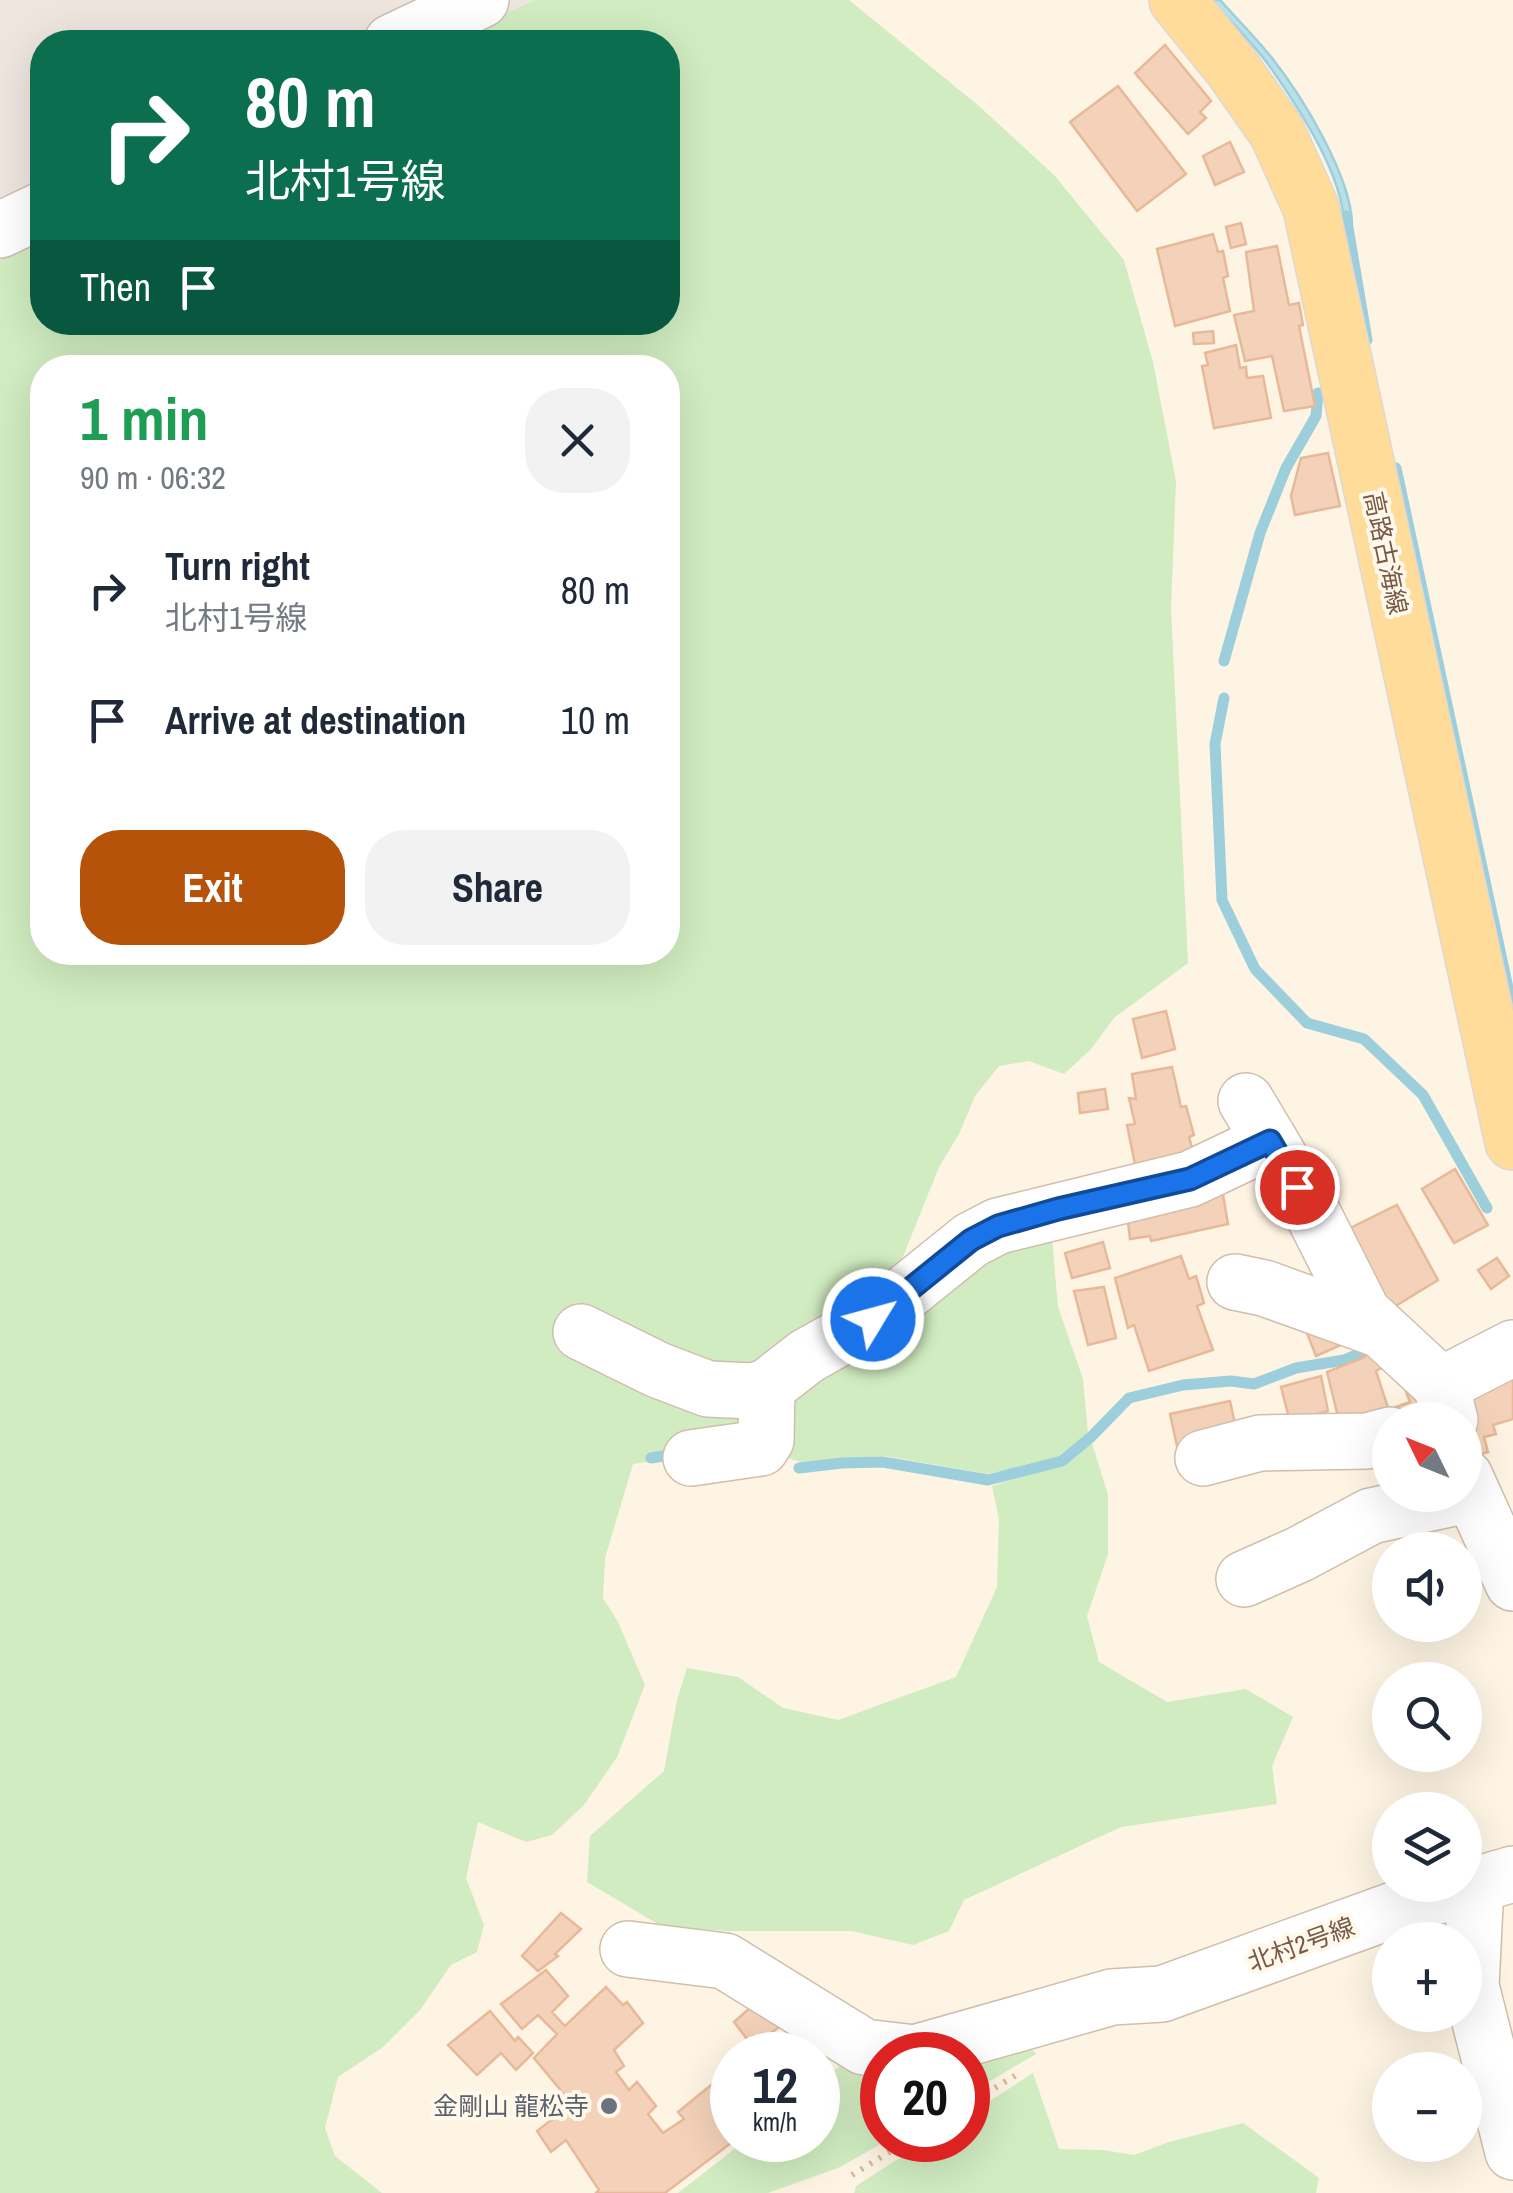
<!DOCTYPE html>
<html lang="en">
<head>
<meta charset="utf-8">
<style>
	:root { --surface:#fff; --page:#f2f2f3; --text:#1f2937; --muted:#747a83; --accent:#b45309 }
	body { margin:0; font-family:"Archivo Narrow","Noto Sans JP",sans-serif; background:var(--page); color:var(--text); height:100vh; display:flex; flex-direction:column; font-size:38px; white-space:nowrap }
	* { box-sizing:border-box; margin:0 }
	p { font-size:32px; color:var(--muted) }
	.icon { flex:none; width:55px; height:55px; fill:none; stroke:currentColor; stroke-width:2; stroke-linecap:round; stroke-linejoin:round }
	.map { position:relative; flex:1; overflow:hidden }
	.sheet { position:absolute; left:30px; top:355px; width:650px; height:610px; display:flex; flex-direction:column; background:var(--surface); border-radius:40px; box-shadow:0 10px 40px #0002 }
	.sheet>* { flex:none }
	.guide { position:absolute; left:30px; top:30px; width:650px; height:305px; border-radius:40px; box-shadow:0 10px 40px #0002; background:#0b6e4f; color:#fff; overflow:hidden }
	.needle { width:65px; rotate:313deg }
	.tools { position:absolute; left:1372px; top:1402px; display:grid; gap:20px }
	.tools a { display:grid; place-items:center; width:110px; height:110px; border-radius:50%; background:var(--surface); box-shadow:0 10px 40px #0002; font-size:50px }
	.speed { position:absolute; left:710px; top:2032px; display:flex; gap:20px; font-size:50px; font-weight:700; text-align:center }
	.speed>* { display:grid; place-content:center; width:130px; height:130px; border-radius:50%; background:var(--surface); box-shadow:0 10px 40px #0002; line-height:1 }
	.speed small { font-size:25px; font-weight:400 }
	.speed .limit { border:15px solid #d22; background:#fff; color:#111 }
	.pin { position:absolute; display:grid; place-items:center; width:85px; height:85px; color:#fff; margin:-42px; border:5px solid #fff; border-radius:50%; box-shadow:0 2px 10px #0007 }
	.me { position:absolute; width:110px; margin:-55px; rotate:53deg; stroke-linejoin:round; filter:drop-shadow(0 0 8px #0008) }
	.turn { display:flex; align-items:center; gap:35px; height:210px; padding:0 50px; font-size:45px }
	.turn .icon { width:130px; height:130px; stroke-width:2.5 }
	.turn b { display:block; font-size:70px; line-height:85px }
	.then { display:flex; align-items:center; height:95px; padding:0 50px; background:#0003; gap:20px; font-size:38px }
	.round { display:grid; place-items:center; flex:none; width:105px; height:105px; border-radius:40px; background:var(--page) }
	.headline { display:flex; align-items:center; justify-content:space-between; height:170px; padding:0 50px }
	h1 { font-size:60px; font-weight:700; line-height:75px; color:#1e9e55 }
	.action { display:flex; gap:20px; margin-top:auto; padding:20px 50px }
	.action a { flex:1; height:115px; border-radius:40px; background:var(--accent); color:#fff; font-size:40px; font-weight:700; line-height:115px; text-align:center }
	.action a+a { background:var(--page); color:var(--text) }
	ul { padding:0; list-style:none }
	li { display:flex; align-items:center; gap:30px; height:130px; padding:0 50px }
	li div { flex:1 }
	li b { display:block; font-size:38px }
	li em { font-style:normal }
	.map>svg:first-child { display:block }
</style>
</head>
<body>
<div class="map">
<svg width="1513" height="2193" viewBox="0 0 1513 2193">
	<rect width="100%" height="100%" fill="#fdf4e3"/>
	<polygon fill="#ede5de" points="0,0 534,0 446,42 42,42 42,239 0,259"/>
	<g fill="#d1ecc1" fill-rule="evenodd">
		<path d="M534,0H849L979,106L1054,175L1124,260L1153,362L1176,481L1171,609L1188,963L1114,1018L1091,1049L1064,1074L1029,1061L999,1066L975,1096L959,1134L939,1167L902,1259L894,1299L733,1397L758,1445L633,1464L605,1558L603,1598L618,1622L645,1685L617,1757L584,1805L552,1835L526,1842L478,1822L466,1878L484,1925L477,1952L451,1965L420,2010L383,2047L338,2077L325,2128L335,2156L382,2193H0V259L42,239V322H668V42H446ZM42,368H668V952H42Z"/>
		<polygon points="1050,1216 1058,1307 1083,1379 1088,1433 1058,1459 987,1474 886,1456 801,1462 765,1451 768,1395"/>
		<polygon points="1092,1443 1108,1495 1108,1554 1087,1616 1099,1662 1167,1702 1246,1689 1293,1717 1272,1766 1277,1804 1121,1827 964,1900 949,1931 913,1945 851,1931 729,1931 663,1927 587,1882 590,1836 664,1771 677,1700 687,1668 738,1677 783,1708 838,1720 956,1677 997,1587 999,1520 992,1486 1065,1463"/>
		<polygon points="1019,2034 1036,2054 968,2094 968,2055"/>
		<polygon points="850,2058 882,2066 882,2140 888,2140 838,2168 768,2193 678,2193 746,2140 818,2140 818,2083"/>
		<polygon points="1033,2073 1059,2149 1103,2150 1134,2155 1169,2142 1243,2123 1319,2178 1316,2193 854,2193 856,2186 928,2140 968,2140 968,2115"/>
	</g>
	<path fill="#b7e0e8" stroke="#9ccfdb" stroke-width="2.5" d="M1211,0H1220C1237,19 1256,38 1272,58C1302,96 1351,176 1352,224L1348,228L1344,224C1343,174 1297,105 1268,64C1251,41 1230,21 1211,0Z"/>
	<g fill="none" stroke-linecap="round" stroke-linejoin="round">
		<g stroke="#9ccfdb" stroke-width="11">
			<polyline points="1346,216 1367,340"/>
			<polyline points="1396,468 1513,1011"/>
			<polyline points="1224,661 1260,533 1286,468 1316,416 1318,393"/>
			<polyline points="1224,698 1215,744 1222,900 1255,969 1307,1023 1364,1039 1423,1095 1487,1208"/>
			<polyline points="651,1458 676,1454"/>
			<polyline points="799,1468 842,1463 883,1462 988,1480 1062,1461 1091,1437 1129,1398 1183,1385 1231,1381 1254,1384 1296,1368 1344,1360 1373,1348"/>
		</g>
	</g>
	<g fill="#f4d2b9" stroke="#e8b999" stroke-width="2.5">
		<polygon points="1165,45 1211,101 1200,112 1206,118 1188,134 1135,73"/>
		<polygon points="1118,86 1186,174 1137,211 1070,122"/>
		<polygon points="1230,142 1244,172 1215,185 1203,156"/>
		<polygon points="1241,223 1246,244 1231,248 1226,227"/>
		<polygon points="1213,234 1218,252 1223,251 1228,276 1223,278 1230,311 1175,326 1157,249"/>
		<polygon points="1277,246 1289,305 1299,303 1303,325 1299,326 1315,406 1284,411 1272,356 1245,361 1234,315 1254,311 1246,252"/>
		<polygon points="1213,331 1214,343 1194,344 1193,333"/>
		<polygon points="1236,345 1240,368 1246,367 1247,378 1263,376 1271,418 1214,428 1202,366 1208,365 1205,353"/>
		<polygon points="1328,453 1340,506 1295,515 1291,496 1301,458"/>
		<polygon points="1166,1011 1175,1049 1142,1058 1133,1019"/>
		<polygon points="1172,1067 1181,1107 1186,1106 1194,1135 1189,1137 1195,1158 1136,1169 1127,1125 1135,1124 1129,1098 1136,1099 1132,1074"/>
		<polygon points="1105,1089 1108,1109 1080,1113 1078,1093"/>
		<polygon points="1455,1169 1488,1225 1454,1243 1422,1189"/>
		<polygon points="1222,1189 1228,1224 1151,1241 1150,1236 1130,1239 1127,1213"/>
		<polygon points="1397,1205 1438,1280 1381,1315 1346,1230"/>
		<polygon points="1103,1242 1110,1268 1072,1278 1065,1253"/>
		<polygon points="1181,1256 1189,1279 1196,1276 1204,1303 1197,1306 1213,1350 1149,1371 1134,1325 1128,1328 1115,1278"/>
		<polygon points="1497,1258 1509,1276 1491,1289 1478,1270"/>
		<polygon points="1104,1287 1116,1338 1088,1345 1074,1291"/>
		<polygon points="1305,1328 1343,1344 1316,1356"/>
		<polygon points="1381,1352 1387,1365 1376,1371 1392,1420 1342,1433 1327,1372 1365,1357 1364,1355"/>
		<polygon points="1513,1372 1513,1419 1493,1425 1496,1434 1484,1437 1488,1452 1469,1457 1465,1442 1465,1420 1450,1391"/>
		<polygon points="1321,1376 1328,1411 1290,1422 1281,1387"/>
		<polygon points="1425,1384 1434,1412 1401,1420 1396,1407 1410,1402 1406,1392"/>
		<polygon points="1230,1401 1237,1433 1177,1446 1170,1414"/>
		<polygon points="561,1913 581,1929 555,1954 558,1956 538,1971 522,1956"/>
		<polygon points="546,1970 568,1996 552,2012 565,2026 606,1987 623,2005 627,2002 643,2023 614,2050 624,2066 616,2072 629,2090 637,2082 656,2106 648,2114 663,2133 684,2119 678,2112 727,2072 732,2080 732,2140 735,2140 665,2193 596,2193 599,2190 566,2140 551,2152 537,2131 572,2104 534,2058 557,2034 538,2015 522,2029 501,2004"/>
		<polygon points="759,2000 779,2027 753,2047 734,2022"/>
		<polygon points="490,2011 515,2041 518,2037 533,2053 516,2070 501,2053 477,2075 448,2045"/>
	</g>
	<g fill="none" stroke-linecap="round" stroke-linejoin="round">
		<defs>
			<g id="minor">
				<polyline points="392,42 481,0"/>
				<polyline points="0,230 42,210"/>
				<polyline points="1246,1101 1311,1210 1363,1313 1441,1385 1450,1420"/>
				<polyline points="1235,1282 1264,1288 1381,1330"/>
				<polyline points="581,1332 658,1370 708,1389 753,1391 767,1387 807,1356 873,1319 971,1240 998,1226 1190,1179 1270,1141"/>
				<polyline points="1441,1385 1513,1348"/>
				<polyline points="691,1458 761,1448 766,1440 767,1387"/>
				<polyline points="1203,1458 1260,1443 1367,1441 1390,1435"/>
				<polyline points="1465,1477 1513,1583"/>
				<polyline points="1244,1579 1300,1554 1371,1516 1472,1494"/>
				<polyline points="1476,1885 1471,1986 1513,2152"/>
				<polyline points="628,1949 725,1961 864,2047 915,2053 1112,1997 1162,1994 1410,1904 1513,1874"/>
			</g>
			<polyline id="major" points="1177,0 1232,68 1277,132 1311,208 1513,1142"/>
		</defs>
		<use href="#minor" stroke="#d1beac" stroke-width="58"/>
		<use href="#major" stroke="#ded7d3" stroke-width="58"/>
		<g stroke="#d9b69c" stroke-width="6" stroke-dasharray="2.5 8" stroke-linecap="butt">
			<polyline points="968,2104 1018,2074"/>
			<polyline points="852,2175 909,2140"/>
		</g>
		<use href="#minor" stroke="#fff" stroke-width="55"/>
		<use href="#major" stroke="#ffdc99" stroke-width="55"/>
	</g>
	<g fill="none" stroke-linecap="round" stroke-linejoin="round">
		<defs>
			<polyline id="route" points="873,1319 971,1240 998,1226 1058,1209 1190,1179 1270,1141 1297,1187"/>
		</defs>
		<use href="#route" stroke="#114b97" stroke-width="25"/>
		<use href="#route" stroke="#1a73e8" stroke-width="18"/>
	</g>
	<circle fill="#6b7280" stroke="#fff8eb" stroke-width="4" cx="609" cy="2106" r="10"/>
	<g text-anchor="middle" dominant-baseline="central" stroke-width="8" stroke-linejoin="round" paint-order="stroke">
		<g font-size="25" fill="#775a48" stroke="#fff8eb">
			<text transform="translate(1386 553) rotate(78)">高路古海線</text>
			<text transform="translate(1301 1944) rotate(-20)">北村2号線</text>
		</g>
		<g font-size="25" fill="#5b616d" stroke="#fff8eb" text-anchor="end">
			<text x="589" y="2106">金剛山 龍松寺</text>
		</g>
	</g>
</svg>
<div class="tools">
<a><svg class="needle" viewBox="-14 -14 28 28"><path d="M0-13l5 13h-10z" fill="#e53935"/><path d="M0 13l5-13h-10z" fill="#747a83"/></svg></a>
<a><svg class="icon" aria-label="sound" viewBox="0 0 24 24"><path d="M4 9h4l5-4v14l-5-4H4zM17 9q2 3 0 6"/></svg></a>
<a><svg class="icon" aria-label="search" viewBox="0 0 24 24"><circle cx="10" cy="10" r="6"/><path d="M15 15l6 6"/></svg></a>
<a><svg class="icon" aria-label="layers" viewBox="0 0 24 24"><path d="M12 4l9 5-9 5-9-5zM3 14l9 5 9-5"/></svg></a>
<a>+</a>
<a>−</a>
</div>
<div class="speed"><div>12<small>km/h</small></div><div class="limit">20</div></div>
<div class="pin" style="left:1297px;top:1187px;background:#d93025"><svg class="icon" aria-label="arrive" viewBox="0 0 24 24"><path d="M6 21V4h12l-3 4 3 4H6"/></svg></div>
<svg class="me" style="left:873px;top:1319px" viewBox="-20 -20 40 40"><circle r="17" fill="#1a73e8" stroke="#fff" stroke-width="3"/><path d="M0-11L8 9 0 5-8 9z" fill="#fff"/></svg>
<div class="guide">
<div class="turn"><svg class="icon" aria-label="right" viewBox="0 0 24 24"><path d="M7 20v-9h11M14 6l5 5-5 5"/></svg><div><b>80 m</b>北村1号線</div></div>
<div class="then">Then<svg class="icon" aria-label="arrive" viewBox="0 0 24 24"><path d="M6 21V4h12l-3 4 3 4H6"/></svg></div>
</div>
<section class="sheet">
<div class="headline"><div><h1>1 min</h1><p>90 m · 06:32</p></div><a class="round"><svg class="icon" aria-label="close" viewBox="0 0 24 24"><path d="M6 6l12 12M18 6L6 18"/></svg></a></div>
<ul>
<li><svg class="icon" aria-label="right" viewBox="0 0 24 24"><path d="M7 20v-9h11M14 6l5 5-5 5"/></svg><div><b>Turn right</b><p>北村1号線</p></div><em>80 m</em></li>
<li><svg class="icon" aria-label="arrive" viewBox="0 0 24 24"><path d="M6 21V4h12l-3 4 3 4H6"/></svg><div><b>Arrive at destination</b></div><em>10 m</em></li>
</ul>
<div class="action"><a>Exit</a><a>Share</a></div>
</section>
</div>
</body>
</html>
